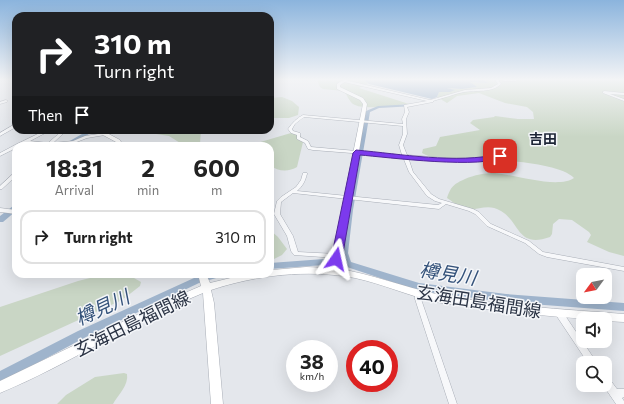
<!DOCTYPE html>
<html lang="en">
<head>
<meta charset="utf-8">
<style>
	:root { --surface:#fff; --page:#f2f2f2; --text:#222; --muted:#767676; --line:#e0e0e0 }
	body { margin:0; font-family:Commissioner,"Noto Sans JP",sans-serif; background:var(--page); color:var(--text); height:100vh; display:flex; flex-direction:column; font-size:15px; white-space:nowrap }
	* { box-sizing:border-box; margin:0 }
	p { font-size:13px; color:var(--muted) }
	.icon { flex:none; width:22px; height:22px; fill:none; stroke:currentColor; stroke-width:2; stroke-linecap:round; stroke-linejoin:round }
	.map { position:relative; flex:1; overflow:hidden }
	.sheet { position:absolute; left:12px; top:142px; width:262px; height:136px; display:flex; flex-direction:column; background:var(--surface); border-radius:12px; box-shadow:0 4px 16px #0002 }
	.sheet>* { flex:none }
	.banner { position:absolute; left:12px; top:12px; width:262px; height:122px; border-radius:12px; box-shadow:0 4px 16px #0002; background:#202124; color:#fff; overflow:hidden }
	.needle { width:26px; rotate:238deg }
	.controls { position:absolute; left:576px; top:268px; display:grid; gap:8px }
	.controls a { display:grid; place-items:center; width:36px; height:36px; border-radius:8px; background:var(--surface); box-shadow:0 4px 16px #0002; font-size:20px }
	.speed { position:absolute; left:286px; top:340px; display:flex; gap:8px; font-size:20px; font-weight:700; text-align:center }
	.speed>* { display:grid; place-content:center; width:52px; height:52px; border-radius:50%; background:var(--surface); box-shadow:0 4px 16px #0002; line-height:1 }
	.speed small { font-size:10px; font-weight:400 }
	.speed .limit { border:6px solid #d22; background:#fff; color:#111 }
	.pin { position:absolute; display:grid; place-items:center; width:34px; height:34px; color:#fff; margin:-17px; border-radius:8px; box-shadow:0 2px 6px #0006 }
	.me { position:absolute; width:44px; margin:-22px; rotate:11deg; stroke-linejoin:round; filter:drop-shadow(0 0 3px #0008) }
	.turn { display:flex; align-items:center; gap:14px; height:84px; padding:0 16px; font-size:18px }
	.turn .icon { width:52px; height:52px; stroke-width:2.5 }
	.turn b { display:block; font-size:28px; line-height:34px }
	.then { display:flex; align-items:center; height:38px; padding:0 16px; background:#0003; gap:8px; font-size:15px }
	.eta { display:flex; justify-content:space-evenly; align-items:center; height:68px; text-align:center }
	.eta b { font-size:24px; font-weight:700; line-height:28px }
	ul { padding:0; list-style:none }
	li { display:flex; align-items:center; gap:12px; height:54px; margin:0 8px 6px; padding:0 8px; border:2px solid var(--line); border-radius:12px }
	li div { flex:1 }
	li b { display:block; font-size:15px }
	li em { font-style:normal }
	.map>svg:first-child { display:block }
</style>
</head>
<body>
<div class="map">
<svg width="624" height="404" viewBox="0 0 624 404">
	<rect width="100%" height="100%" fill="#e4e7ec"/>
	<g fill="#c9d6c5">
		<path d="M317,80H364L368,83L359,88L409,104C395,105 364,111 353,104C349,101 347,95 344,91L323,89L320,87Z"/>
		<path d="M483,80H624V256L609,252L587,242L591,235L589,232L572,220L559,219L553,224L552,234L550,237C517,249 520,222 501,211C486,202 476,213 463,208C457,206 452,201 447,198C451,186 454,184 465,179C474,175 485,173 495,173C515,175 558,189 574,178C559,162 491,159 468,159C454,159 435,161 422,153L423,149L436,146L440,137L480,130L470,123L473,120L494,117L495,116L518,119H534L533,112L527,107L505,103L479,93L457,96L447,103L437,97L439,92L454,90L446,88L462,89L477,87L468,82L488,83Z"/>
		<polygon points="282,97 292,101 299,107 298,115 289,118 270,118 270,98"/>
		<polygon points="131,130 201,130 200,144 195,146 185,146 169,136"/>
		<path d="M291,133L300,135L303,142L297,167C289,172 278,172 270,165V146H259L257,143Z"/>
		<polygon points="270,230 278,237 287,249 282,255 270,261"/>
		<polygon points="118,276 134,278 141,282 140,286 122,300 0,356 0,307 78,281 94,277"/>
		<path d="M124,373L127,374C129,385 118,395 113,404H57L66,395L95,377Z"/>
	</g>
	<polygon fill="#9fb4cc" points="364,80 483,80 488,83 470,82 477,87 462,89 447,88 455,90 450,92 439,92 437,97 432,99 369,84"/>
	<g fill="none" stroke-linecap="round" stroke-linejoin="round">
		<g fill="#9fb4cc" fill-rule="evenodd">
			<polygon points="413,104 415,105 415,106 379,108 370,112 353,210 348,253 351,262 419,283 506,294 624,303 624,311 506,302 419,291 347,267 324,265 270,269 270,263 324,259 342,260 340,253 345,210 366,111 378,106"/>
			<polygon points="89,130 96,130 68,146 61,146"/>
			<polygon points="13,206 16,206 16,211 3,222 0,222 0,216"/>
			<polygon points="207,274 224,274 223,276 199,283 86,337 0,383 0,371 78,331 194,278"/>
		</g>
		<defs>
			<g id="street">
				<path d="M345,80L430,100L465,90L491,88L498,84L496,81V80H499V81L501,84C492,93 476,90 464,92C454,94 444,98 433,101V102L407,107L409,112L406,119L407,134L403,145L407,155L458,159L489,158L505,155L507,156L506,157C474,164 441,160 408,157L413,172L431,194L439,199L473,209L479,212L491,224L529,241L543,252L624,267V271L547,257L539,254L525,243L487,226L475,214L469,211L446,204L439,209L293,193L281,202L280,214L293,236L298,252L337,254H339L340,256L339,258H337L294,255L291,251L287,236L274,214L277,201L281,197L296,187L301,180L303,173H307V174C305,181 303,186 297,191L438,205L442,203L435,201L427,196L409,172L403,157L313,150L308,149L305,143L297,139V135L291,133L288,129C292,123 297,118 303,115L403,124L402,119L405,112L404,105L427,101L344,82V81ZM304,117L403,126V134L399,145L402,155L311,147L308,141L300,137V133L293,131L292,129L295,124Z"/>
				<polygon points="502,80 517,80 516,81 503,81"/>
				<polygon points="604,91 624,93 624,95 610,94 624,99 624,101 603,93 603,92"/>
				<polygon points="6,100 8,101 7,102 0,104 0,102"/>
				<polygon points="15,124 16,124 16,127 0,136 0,133"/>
				<polygon points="46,130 51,130 30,141 48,143 63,130 67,130 53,143 73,141 85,136 105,133 107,134 105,135 87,138 74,143 50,145 26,143 20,146 16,146 16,148 0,156 0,153 15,145"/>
				<polygon points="14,173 16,173 16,176 2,189 0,189 0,186"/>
				<polygon points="0,208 16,210 16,214 0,212"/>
				<polygon points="418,291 420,292 421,294 421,299 457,404 449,404 415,299 415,294 416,292"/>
				<polygon points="559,310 562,311 597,363 588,363 556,315 555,313 556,311"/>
				<polygon points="605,376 608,377 617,389 624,389 624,397 622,398 624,401 624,404 616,404 603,385 605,385"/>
			</g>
			<g id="secondary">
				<path d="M343,80H348L340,85V87L363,98L367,104L339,269C372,274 403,287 436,294C498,306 561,309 624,314V322L605,321V319C577,319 549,316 520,313C492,310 464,307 436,302C409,296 383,284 355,278C308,269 256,275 211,290L214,303L223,404H211L203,293C133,321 70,364 0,393V381L166,301L201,286L198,274H206L210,283L247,274H270V270H272L306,267L330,268L363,104L360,100L337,89V84Z"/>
				<polygon points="101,130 107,130 107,133 120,140 123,146 117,146 116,142 103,135"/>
			</g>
		</defs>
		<use href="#street" stroke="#a9aeb7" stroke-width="1"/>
		<use href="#secondary" stroke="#a9aeb7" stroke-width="1"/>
		<use href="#street" fill="#f7f8fa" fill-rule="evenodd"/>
		<use href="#secondary" fill="#fff" fill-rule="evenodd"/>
	</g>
	<linearGradient id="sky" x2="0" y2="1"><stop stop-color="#8bb4dd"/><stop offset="0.58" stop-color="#f3f4f6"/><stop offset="1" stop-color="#f3f4f6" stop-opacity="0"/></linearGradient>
	<rect width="624" height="137" fill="url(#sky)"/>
	<path fill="#7c3aed" stroke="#51269a" d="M356,150C401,154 456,164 500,154L503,156C487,170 385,157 360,155L342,259L340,261H333L331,259L353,153Z"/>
	<g text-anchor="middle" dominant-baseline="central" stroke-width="3" stroke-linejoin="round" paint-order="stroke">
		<g font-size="14" font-weight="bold" fill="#1d2536" stroke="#f4f6f9">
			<text x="543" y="138">吉田</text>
		</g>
		<g font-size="18" fill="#2b3445" stroke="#f4f6f9">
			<text transform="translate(479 301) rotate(9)">玄海田島福間線</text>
			<text transform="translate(132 323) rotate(-26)">玄海田島福間線</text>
		</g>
		<g font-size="19" font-style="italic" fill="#34527a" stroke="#f4f6f9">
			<text transform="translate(448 273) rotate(9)">樽見川</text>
			<text transform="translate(102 307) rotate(-25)">樽見川</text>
		</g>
	</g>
</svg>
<div class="controls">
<a><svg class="needle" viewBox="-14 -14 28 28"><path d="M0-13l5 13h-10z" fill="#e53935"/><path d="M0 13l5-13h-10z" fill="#767676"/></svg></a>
<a><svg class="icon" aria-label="sound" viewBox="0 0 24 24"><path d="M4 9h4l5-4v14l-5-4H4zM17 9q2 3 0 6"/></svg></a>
<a><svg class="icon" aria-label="search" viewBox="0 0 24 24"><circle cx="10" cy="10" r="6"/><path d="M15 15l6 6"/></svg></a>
</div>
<div class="speed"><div>38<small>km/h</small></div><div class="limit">40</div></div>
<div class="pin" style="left:500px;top:156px;background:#d93025"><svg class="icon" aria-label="arrive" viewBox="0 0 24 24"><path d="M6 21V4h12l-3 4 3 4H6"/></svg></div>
<svg class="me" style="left:336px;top:259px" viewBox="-20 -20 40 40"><path d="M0-17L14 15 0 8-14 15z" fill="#7c3aed" stroke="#fff" stroke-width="4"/></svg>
<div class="banner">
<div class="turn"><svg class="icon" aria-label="right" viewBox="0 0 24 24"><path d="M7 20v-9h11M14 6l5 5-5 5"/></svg><div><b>310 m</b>Turn right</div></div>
<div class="then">Then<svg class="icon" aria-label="arrive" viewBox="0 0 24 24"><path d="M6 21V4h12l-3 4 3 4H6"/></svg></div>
</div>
<section class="sheet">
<div class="eta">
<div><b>18:31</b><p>Arrival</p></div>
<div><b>2</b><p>min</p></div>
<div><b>600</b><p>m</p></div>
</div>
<ul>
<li><svg class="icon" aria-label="right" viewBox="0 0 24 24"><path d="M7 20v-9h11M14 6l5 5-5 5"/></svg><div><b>Turn right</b></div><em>310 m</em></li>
</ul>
</section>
</div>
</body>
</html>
